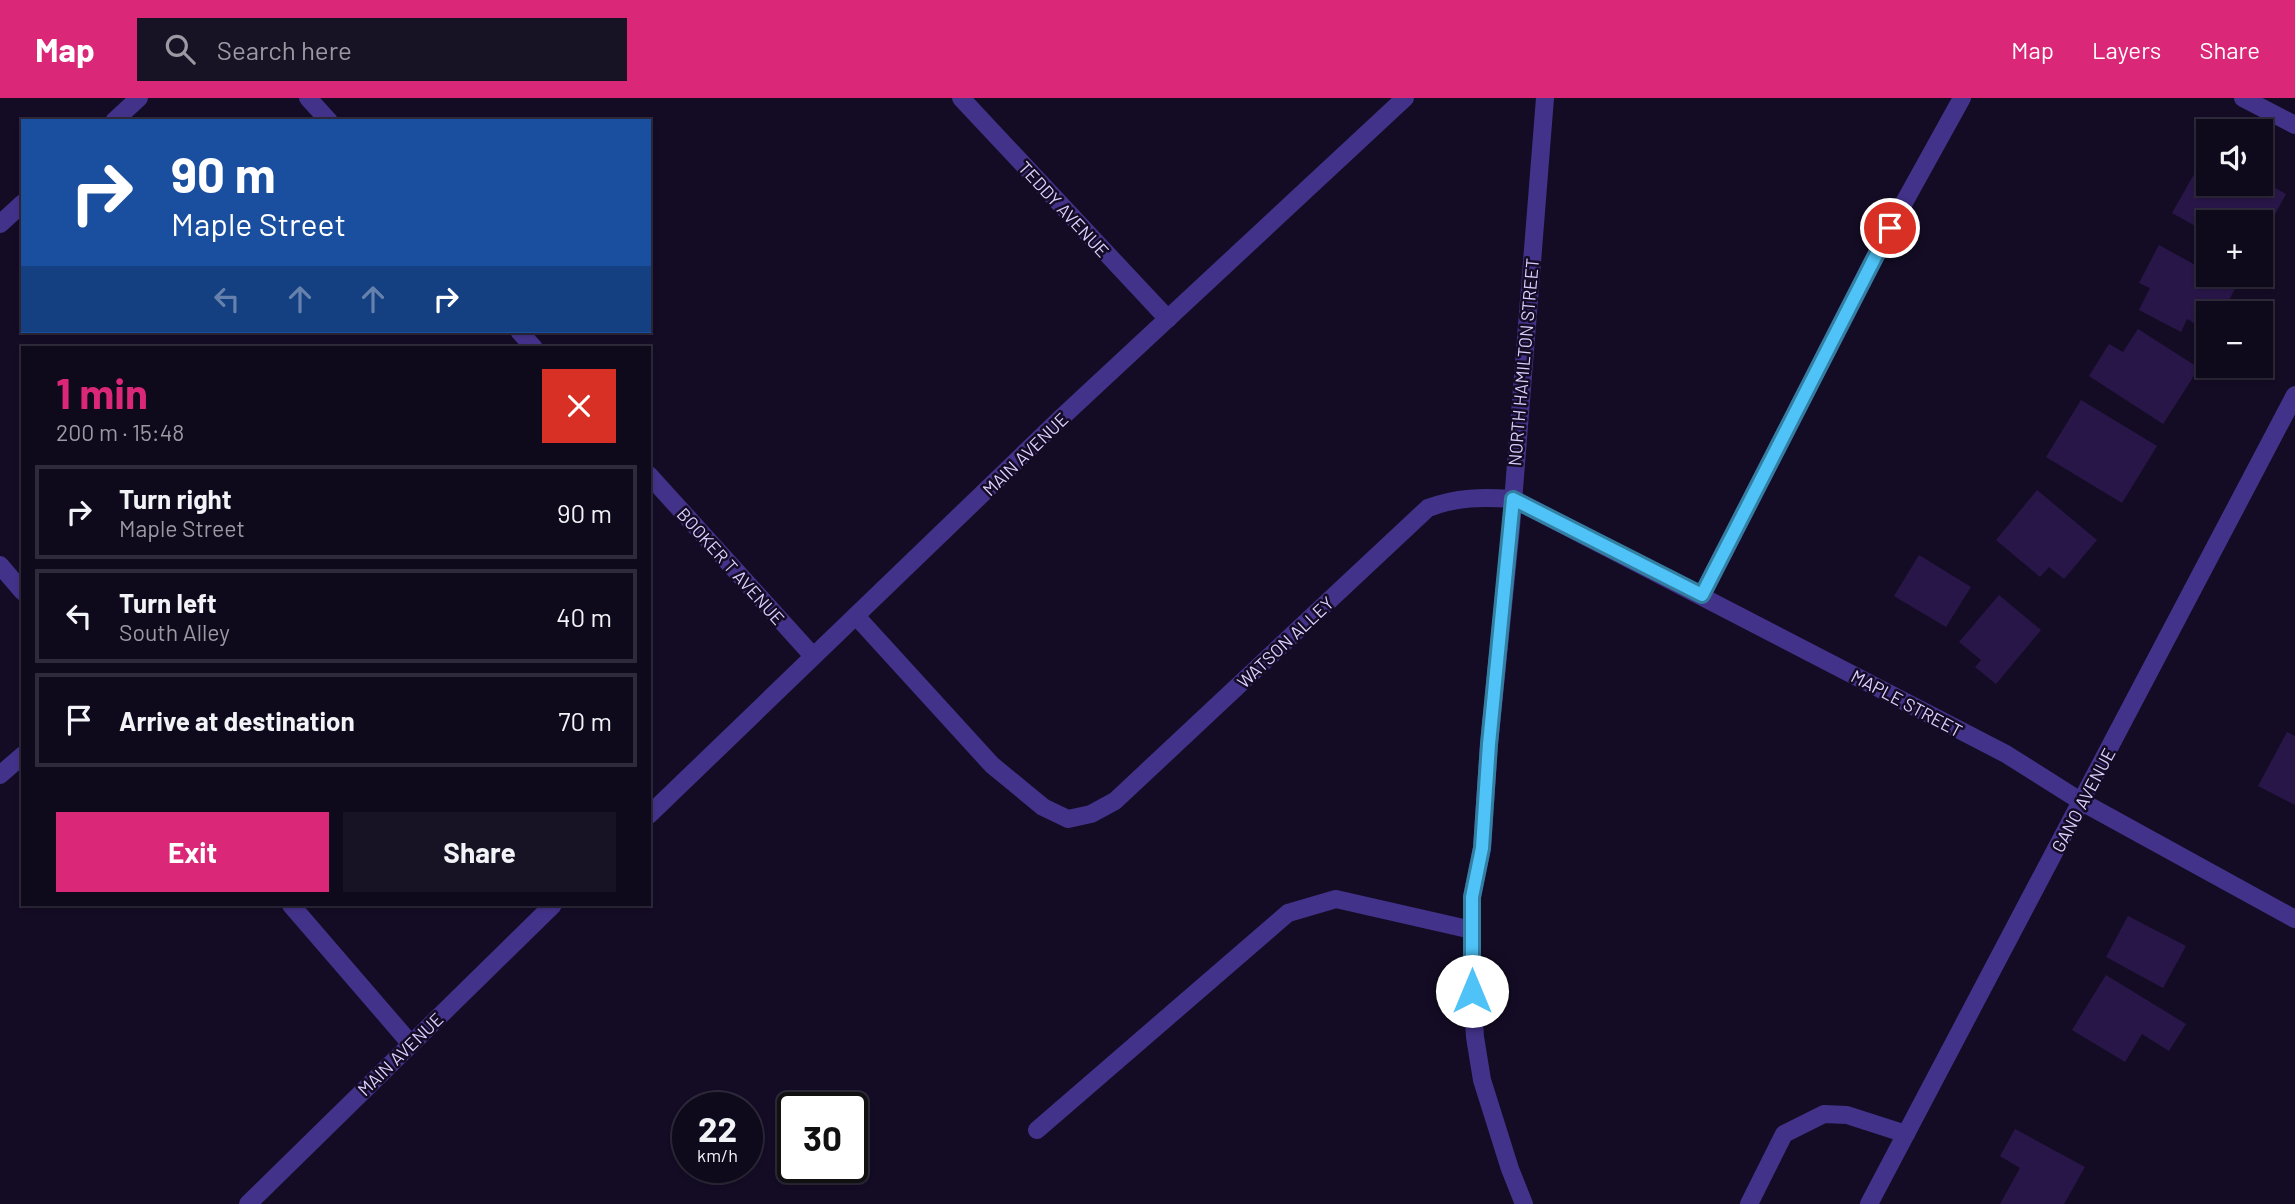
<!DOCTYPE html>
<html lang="en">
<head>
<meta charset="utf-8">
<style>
	:root { --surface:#0f091c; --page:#181225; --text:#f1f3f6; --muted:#9b9aa3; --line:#2f2a3b; --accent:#db2777 }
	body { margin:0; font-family:Barlow,sans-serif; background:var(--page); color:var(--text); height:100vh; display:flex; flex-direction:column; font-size:26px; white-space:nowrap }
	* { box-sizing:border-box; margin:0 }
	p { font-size:23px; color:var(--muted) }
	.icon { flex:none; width:38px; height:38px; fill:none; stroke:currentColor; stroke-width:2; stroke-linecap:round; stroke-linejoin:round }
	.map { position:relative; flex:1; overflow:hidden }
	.side { position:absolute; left:21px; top:248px; width:630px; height:560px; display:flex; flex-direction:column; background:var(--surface); border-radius:0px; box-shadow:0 2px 5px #0004,0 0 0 2px var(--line) }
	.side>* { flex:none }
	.banner { position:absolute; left:21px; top:21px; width:630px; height:214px; border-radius:0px; box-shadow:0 2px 5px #0004,0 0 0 2px var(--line); background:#1a4fa0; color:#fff; overflow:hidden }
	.buttons { position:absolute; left:2196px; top:21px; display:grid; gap:14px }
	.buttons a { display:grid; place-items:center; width:77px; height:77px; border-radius:0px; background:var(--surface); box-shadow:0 2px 5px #0004,0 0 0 2px var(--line); font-size:35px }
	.speed { position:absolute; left:672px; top:994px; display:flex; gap:14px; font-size:35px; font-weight:700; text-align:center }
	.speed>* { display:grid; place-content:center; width:91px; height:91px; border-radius:50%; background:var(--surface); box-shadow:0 2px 5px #0004,0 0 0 2px var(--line); line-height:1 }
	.speed small { font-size:18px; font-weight:400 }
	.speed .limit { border:4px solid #111; border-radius:10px; background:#fff; color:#111 }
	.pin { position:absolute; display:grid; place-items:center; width:60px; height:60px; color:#fff; margin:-30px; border:4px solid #fff; border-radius:50%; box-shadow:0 2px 7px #0007 }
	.me { position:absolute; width:77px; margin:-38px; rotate:0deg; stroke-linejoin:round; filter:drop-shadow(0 0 5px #0008) }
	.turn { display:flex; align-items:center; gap:24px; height:147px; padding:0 35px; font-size:32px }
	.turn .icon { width:91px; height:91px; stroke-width:2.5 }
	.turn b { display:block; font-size:49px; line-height:60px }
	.lanes { display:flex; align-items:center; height:66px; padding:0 35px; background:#0003; justify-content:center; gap:35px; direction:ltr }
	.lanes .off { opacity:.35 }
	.round { display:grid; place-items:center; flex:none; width:74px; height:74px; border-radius:0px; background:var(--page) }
	.head { display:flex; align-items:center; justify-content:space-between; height:119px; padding:0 35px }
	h1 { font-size:42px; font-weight:700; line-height:52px; color:var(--accent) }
	.action { display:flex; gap:14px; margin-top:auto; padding:14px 35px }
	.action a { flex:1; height:80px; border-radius:0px; background:var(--accent); color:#fff; font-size:28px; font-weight:700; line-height:80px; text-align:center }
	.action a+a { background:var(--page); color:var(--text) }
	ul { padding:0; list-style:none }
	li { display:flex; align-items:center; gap:21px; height:94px; margin:0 14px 10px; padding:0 21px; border:4px solid var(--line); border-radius:0px }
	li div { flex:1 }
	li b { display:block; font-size:26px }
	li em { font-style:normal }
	header { display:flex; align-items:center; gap:42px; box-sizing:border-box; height:98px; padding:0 35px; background:var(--accent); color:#fff }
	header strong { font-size:33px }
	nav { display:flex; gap:38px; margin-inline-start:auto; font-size:24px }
	.search { width:490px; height:63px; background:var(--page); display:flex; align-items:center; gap:18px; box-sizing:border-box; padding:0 24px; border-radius:0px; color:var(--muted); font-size:26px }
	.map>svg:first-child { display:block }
</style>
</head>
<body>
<header>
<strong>Map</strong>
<div class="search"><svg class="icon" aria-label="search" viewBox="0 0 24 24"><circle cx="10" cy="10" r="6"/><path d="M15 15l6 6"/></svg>Search here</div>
<nav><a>Map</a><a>Layers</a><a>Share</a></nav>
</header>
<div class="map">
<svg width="2295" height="1106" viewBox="0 0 2295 1106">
	<rect width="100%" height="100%" fill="#140c25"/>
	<g fill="#281648">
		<polygon points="2201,64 2208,68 2208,86 2261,86 2261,82 2286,96 2261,142 2261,124 2208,124 2208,135 2172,115"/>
		<polygon points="2159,147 2208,174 2208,177 2214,177 2236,189 2222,215 2208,215 2208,233 2187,221 2181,234 2139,212 2150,190 2139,185"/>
		<polygon points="2138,231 2199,270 2163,326 2089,278 2109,246 2123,254"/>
		<polygon points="2081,302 2157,348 2122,405 2046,359"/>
		<polygon points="2037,392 2097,442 2064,481 2049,469 2040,479 1996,442"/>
		<polygon points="1919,457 1971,489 1946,529 1894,498"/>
		<polygon points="1999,497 2041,532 1996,586 1975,569 1981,562 1959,544"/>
		<polygon points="2287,634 2295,638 2295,707 2258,688"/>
		<polygon points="2128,818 2186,848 2163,890 2106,859"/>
		<polygon points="2106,877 2186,926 2169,953 2142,936 2125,964 2072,932"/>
		<polygon points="2015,1031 2085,1069 2064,1106 2000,1106 2020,1070 2000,1058"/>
	</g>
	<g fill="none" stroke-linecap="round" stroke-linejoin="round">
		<g stroke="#433289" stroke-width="18">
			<polyline points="308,0 329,23"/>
			<polyline points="961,0 1168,221"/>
			<polyline points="2243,0 2295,27"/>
			<polyline points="114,23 139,0"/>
			<polyline points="0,126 23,105"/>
			<polyline points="519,233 534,250"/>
			<polyline points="649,377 813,558"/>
			<polyline points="0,467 23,494"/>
			<polyline points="1702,497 1890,130 1962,0"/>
			<path d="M856,518L992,667L1043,709L1068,721L1091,716L1115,703L1428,410C1457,399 1482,399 1513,401L2006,656L2082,704L2295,821"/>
			<polyline points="0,677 23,657"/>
			<polyline points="649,717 1061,320 1405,0"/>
			<polyline points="291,807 410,945"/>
			<polyline points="1037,1032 1288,815 1336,801 1472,832"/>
			<polyline points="248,1106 553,807"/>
			<polyline points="1524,1106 1510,1071 1482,982 1475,939 1472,893 1472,799 1482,750 1489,646 1511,429 1545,0"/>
			<polyline points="1749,1106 1784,1036 1824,1016 1847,1017 1906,1036"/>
			<polyline points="1869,1106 2295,297"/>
		</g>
	</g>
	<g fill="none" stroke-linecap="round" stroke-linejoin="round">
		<defs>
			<polyline id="route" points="1472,893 1472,799 1482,750 1489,646 1513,401 1702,497 1890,130"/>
		</defs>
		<use href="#route" stroke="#337fa1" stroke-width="18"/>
		<use href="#route" stroke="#4fc3f7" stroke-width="12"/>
	</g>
	<g text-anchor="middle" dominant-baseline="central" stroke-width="5" stroke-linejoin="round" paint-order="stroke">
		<g font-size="18" fill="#ddd0ff" stroke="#140c25">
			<text transform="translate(1064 111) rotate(47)">TEDDY AVENUE</text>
			<text transform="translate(1523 264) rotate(-85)">NORTH HAMILTON STREET</text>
			<text transform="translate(1025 356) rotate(-44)">MAIN AVENUE</text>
			<text transform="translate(731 468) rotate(48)">BOOKER T AVENUE</text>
			<text transform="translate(1285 544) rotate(-43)">WATSON ALLEY</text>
			<text transform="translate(1907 605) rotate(28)">MAPLE STREET</text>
			<text transform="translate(2083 702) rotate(-62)">GANO AVENUE</text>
			<text transform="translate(400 956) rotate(-44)">MAIN AVENUE</text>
		</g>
	</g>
</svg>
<div class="buttons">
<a><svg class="icon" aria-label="sound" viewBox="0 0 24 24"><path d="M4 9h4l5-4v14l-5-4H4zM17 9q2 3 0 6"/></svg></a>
<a>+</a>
<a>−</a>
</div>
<div class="speed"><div>22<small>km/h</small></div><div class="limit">30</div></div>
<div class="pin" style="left:1890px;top:130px;background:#d93025"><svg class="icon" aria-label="arrive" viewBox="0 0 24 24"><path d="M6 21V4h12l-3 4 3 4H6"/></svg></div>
<svg class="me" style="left:1472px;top:893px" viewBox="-20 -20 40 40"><circle r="19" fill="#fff"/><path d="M0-13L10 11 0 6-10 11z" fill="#4fc3f7"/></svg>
<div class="banner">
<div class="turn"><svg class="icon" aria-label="right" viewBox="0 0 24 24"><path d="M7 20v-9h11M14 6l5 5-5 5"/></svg><div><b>90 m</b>Maple Street</div></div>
<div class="lanes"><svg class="icon off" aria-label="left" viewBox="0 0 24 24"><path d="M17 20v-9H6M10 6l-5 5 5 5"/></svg><svg class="icon off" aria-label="ahead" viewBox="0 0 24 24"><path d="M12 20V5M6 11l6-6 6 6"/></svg><svg class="icon off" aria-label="ahead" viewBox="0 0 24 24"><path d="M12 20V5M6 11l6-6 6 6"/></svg><svg class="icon" aria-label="right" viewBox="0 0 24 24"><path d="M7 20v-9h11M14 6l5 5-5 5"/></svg></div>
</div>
<section class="side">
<div class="head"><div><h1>1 min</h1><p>200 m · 15:48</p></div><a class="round" style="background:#d93025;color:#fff"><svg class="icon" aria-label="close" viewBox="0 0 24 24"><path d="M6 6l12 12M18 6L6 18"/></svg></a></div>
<ul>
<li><svg class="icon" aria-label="right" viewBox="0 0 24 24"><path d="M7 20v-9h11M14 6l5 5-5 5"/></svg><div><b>Turn right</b><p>Maple Street</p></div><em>90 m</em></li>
<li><svg class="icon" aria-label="left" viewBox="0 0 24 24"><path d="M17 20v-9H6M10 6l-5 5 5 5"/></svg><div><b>Turn left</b><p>South Alley</p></div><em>40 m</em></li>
<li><svg class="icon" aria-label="arrive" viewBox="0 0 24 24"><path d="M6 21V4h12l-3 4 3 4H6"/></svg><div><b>Arrive at destination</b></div><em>70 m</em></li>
</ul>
<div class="action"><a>Exit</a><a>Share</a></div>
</section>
</div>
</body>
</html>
